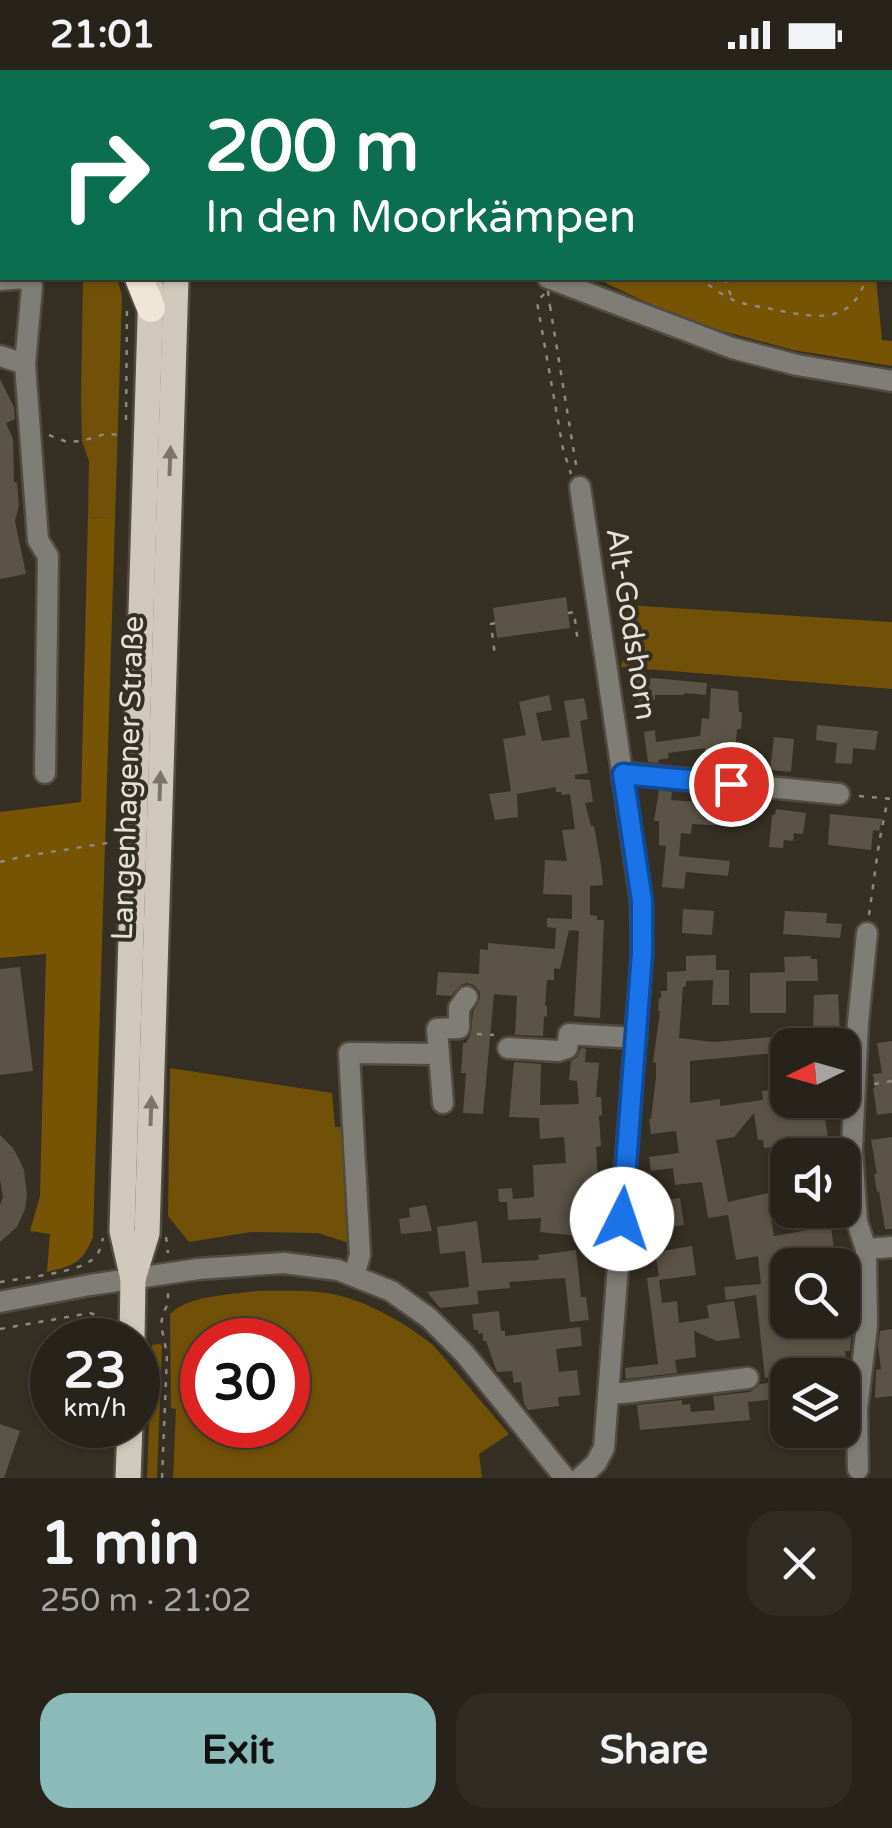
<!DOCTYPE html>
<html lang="en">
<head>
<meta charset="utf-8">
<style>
	:root { --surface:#28231a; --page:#302b23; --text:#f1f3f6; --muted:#a5a4a2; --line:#444039; --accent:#8bbbb9 }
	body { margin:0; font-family:"Varela Round",sans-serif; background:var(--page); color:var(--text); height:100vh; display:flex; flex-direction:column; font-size:38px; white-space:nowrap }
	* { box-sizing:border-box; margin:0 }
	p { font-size:32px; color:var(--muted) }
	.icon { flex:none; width:55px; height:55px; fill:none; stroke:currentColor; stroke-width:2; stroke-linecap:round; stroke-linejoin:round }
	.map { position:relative; height:1408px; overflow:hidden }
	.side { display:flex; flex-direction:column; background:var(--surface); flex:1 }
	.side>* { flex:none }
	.guide { position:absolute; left:0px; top:0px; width:892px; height:210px; box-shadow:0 2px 8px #0004,0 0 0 2px var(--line); background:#0b6e4f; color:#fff; overflow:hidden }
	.needle { width:65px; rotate:265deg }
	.tools { position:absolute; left:770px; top:958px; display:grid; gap:20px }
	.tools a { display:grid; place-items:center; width:90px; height:90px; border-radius:20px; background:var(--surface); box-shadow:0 2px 8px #0004,0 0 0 2px var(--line); font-size:50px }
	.speed { position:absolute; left:30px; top:1248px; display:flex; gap:20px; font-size:50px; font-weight:700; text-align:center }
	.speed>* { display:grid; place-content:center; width:130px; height:130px; border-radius:50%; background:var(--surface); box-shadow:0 2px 8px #0004,0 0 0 2px var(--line); line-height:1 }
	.speed small { font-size:25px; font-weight:400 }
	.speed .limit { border:15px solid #d22; background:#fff; color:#111 }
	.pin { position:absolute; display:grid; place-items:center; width:85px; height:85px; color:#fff; margin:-42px; border:5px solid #fff; border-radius:50%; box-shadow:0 2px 10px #0007 }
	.me { position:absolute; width:110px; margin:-55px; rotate:4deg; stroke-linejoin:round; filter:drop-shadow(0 0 8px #0008) }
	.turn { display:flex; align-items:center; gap:35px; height:210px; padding:0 40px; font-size:45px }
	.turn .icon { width:130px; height:130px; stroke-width:2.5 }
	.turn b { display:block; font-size:70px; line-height:85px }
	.round { display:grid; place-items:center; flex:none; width:105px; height:105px; border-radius:30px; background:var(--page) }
	.overview { display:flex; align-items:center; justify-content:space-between; height:170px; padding:0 40px }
	h1 { font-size:60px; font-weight:700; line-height:75px }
	.button { display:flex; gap:20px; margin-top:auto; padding:20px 40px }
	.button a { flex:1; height:115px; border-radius:30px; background:var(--accent); color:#111; font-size:40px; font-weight:700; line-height:115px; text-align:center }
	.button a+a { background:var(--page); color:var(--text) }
	.status { display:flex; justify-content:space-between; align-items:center; height:70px; padding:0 50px; background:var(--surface); direction:ltr }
	.status svg { height:28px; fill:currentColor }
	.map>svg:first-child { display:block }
</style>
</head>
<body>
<div class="status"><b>21:01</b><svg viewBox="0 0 49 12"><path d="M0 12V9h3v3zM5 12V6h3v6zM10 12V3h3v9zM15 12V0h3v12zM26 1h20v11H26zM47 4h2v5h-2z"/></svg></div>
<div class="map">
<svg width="892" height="1408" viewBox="0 0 892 1408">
	<rect width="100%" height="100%" fill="#362f23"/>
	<g fill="#715107" fill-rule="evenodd">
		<polygon points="83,208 117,208 122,226 115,449 88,447 89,391 82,371 81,331"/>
		<polygon points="627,535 892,552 892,619 621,597 629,570"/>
		<polygon points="170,998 332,1023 335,1057 341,1057 349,1173 318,1163 251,1162 189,1172 168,1146"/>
		<path d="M256,1221C280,1221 304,1220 327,1223C364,1229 404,1252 433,1275L509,1364L479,1384L482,1408H173L176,1339L171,1338L170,1244C189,1225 230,1225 256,1221ZM202,1270H288V1355H202Z"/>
		<polygon points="158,1274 162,1275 157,1408 147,1408 152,1275"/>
	</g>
	<g fill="#765404">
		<polygon points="595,208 650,208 660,212 683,208 876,208 882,270 892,271 892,296 793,280 686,251"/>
		<path d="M88,447L115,449L93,1167C82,1194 74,1195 47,1202L50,1164L30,1161L40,1126L46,884L0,888V742L81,732Z"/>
	</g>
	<g fill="#5b5346" fill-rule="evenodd">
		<polygon points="0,309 14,337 15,349 6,353 13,369 14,412 17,412 19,435 15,451 26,504 0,509"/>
		<polygon points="566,527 570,558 497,568 493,538"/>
		<polygon points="653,608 707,613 706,625 684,623 684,625 655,625 655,630 639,632 636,611"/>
		<polygon points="711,618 738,621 739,642 742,642 741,659 737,659 735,683 741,683 739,696 734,695 734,699 703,696 705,678 668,683 669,688 658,690 659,693 648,692 644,662 655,660 656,672 700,666 702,648 709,649"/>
		<polygon points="549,625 552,640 536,643 542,671 570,667 564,631 584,628 588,649 580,651 588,703 575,705 575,709 590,710 593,732 585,733 591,756 594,756 601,795 603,815 590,816 590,845 597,846 597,850 604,850 600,948 574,946 579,861 569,860 560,899 554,898 554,910 547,910 545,936 547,936 547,946 544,947 543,966 515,965 517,926 494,924 483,1044 463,1043 466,1003 461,1003 463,973 466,973 471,964 473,942 480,929 480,922 474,915 467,913 461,915 451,926 436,925 438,902 479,904 480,879 488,880 488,873 555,879 556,858 547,857 547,848 572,849 572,825 543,824 545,790 567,791 562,760 575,759 570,724 562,725 561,722 556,722 556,717 517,724 518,747 495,750 489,724 511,721 503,669 526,665 519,632"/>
		<polygon points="817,655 878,661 875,680 853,678 852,694 835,693 837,673 816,670"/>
		<polygon points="774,667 794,669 791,702 770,700"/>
		<polygon points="659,720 672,722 671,730 732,734 731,756 692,754 691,764 681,763 679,786 730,791 728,806 686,802 684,819 662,817 666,776 659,775 659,751 654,751"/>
		<polygon points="776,739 806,743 803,764 794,763 793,771 784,770 783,778 769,777 772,745 775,745"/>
		<polygon points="830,744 882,749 879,761 873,760 871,780 828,775"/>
		<polygon points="683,839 714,841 712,865 682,863"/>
		<polygon points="785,841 827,843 826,853 842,854 840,868 783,864"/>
		<polygon points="716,885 716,900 729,900 729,935 712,935 713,910 686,911 686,886"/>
		<polygon points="811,886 811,889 817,889 818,911 786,911 786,943 750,943 750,903 785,902 784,887"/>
		<polygon points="20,897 33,1001 0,1005 0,899"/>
		<path d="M686,901V916L683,917L679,968L714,972L772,967L775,983L690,991V1033L720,1029V1036L763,1030L762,1021L788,1018V1030H831L833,1047L825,1049L831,1085H788V1135L769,1138L774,1166L831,1156L834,1180L812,1183L825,1195H785L788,1223L783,1224L787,1267H791V1270L816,1268L814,1250H842V1240L853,1239L850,1281H845L847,1305H788L765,1308L756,1225L726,1230L724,1217L761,1214L758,1186L736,1190L728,1145L708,1148L702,1112L675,1115L673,1098L651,1101L649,1087L679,1083L676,1061L651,1064L649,1049H651L656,1007V993L653,992L660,941H658L659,928H661V921H667V902ZM754,1043L758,1070H763L764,1078L773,1077L778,1111L771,1112L773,1122L728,1132L716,1070L734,1067Z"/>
		<polygon points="838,924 840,962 813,962 814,925"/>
		<polygon points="892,971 892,1043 877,1045 873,1018 875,1018 873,1004 882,1003 877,973"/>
		<polygon points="581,978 586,979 585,992 599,993 596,1027 601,1027 602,1045 599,1046 601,1076 596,1077 598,1108 593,1108 590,1149 580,1148 580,1166 540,1162 541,1148 508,1150 507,1132 499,1132 498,1119 512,1118 513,1129 534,1127 533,1095 566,1093 564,1067 540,1069 539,1048 509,1047 514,992 541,994 540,1035 579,1034 577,1011 569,1010 571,991 577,987"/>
		<polygon points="0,1065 13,1078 19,1089 24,1100 27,1125 25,1139 17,1157 0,1172 0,1135 3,1127 0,1109"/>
		<polygon points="892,1067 892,1159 885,1159 879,1121 877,1122 874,1104 877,1104 871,1070"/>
		<polygon points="680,1128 684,1155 652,1160 647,1133"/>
		<polygon points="426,1135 432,1161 401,1164 399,1149 410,1147 409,1138"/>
		<polygon points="477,1151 482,1193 539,1190 538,1185 576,1180 581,1227 586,1227 589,1250 570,1252 565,1208 509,1212 510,1218 477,1221 479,1234 440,1238 427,1222 469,1217 465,1181 440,1184 437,1157"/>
		<polygon points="692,1176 696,1205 659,1210 662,1233 677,1231 679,1253 709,1248 707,1235 734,1231 740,1268 717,1271 694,1261 696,1287 675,1290 677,1303 626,1309 625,1298 658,1294 647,1208 659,1206 655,1182"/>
		<polygon points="499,1241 501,1261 505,1261 505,1266 580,1257 582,1276 556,1279 559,1302 577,1300 580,1325 558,1327 559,1336 528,1340 524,1334 521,1312 514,1313 512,1301 497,1302 486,1271 483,1271 483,1263 478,1264 478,1260 474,1260 472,1244"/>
		<polygon points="892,1259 892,1326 875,1328 876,1300 881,1299 878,1276 880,1261"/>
		<polygon points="776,1312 777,1329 748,1332 750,1350 640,1360 637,1335 682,1330 682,1335 690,1334 691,1342 715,1340 713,1326 750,1322 760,1314"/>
		<polygon points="0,1354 20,1361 4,1408 0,1408"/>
	</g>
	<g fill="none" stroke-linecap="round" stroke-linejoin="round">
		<defs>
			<g id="minor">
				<polyline points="517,0 517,2"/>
				<polyline points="794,0 795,2"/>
				<polyline points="548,208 732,278 797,295 892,311"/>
				<polyline points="0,210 25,208 32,217 25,294 38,470 48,486 45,703"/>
				<polyline points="0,286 25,294"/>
				<polyline points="623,703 839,724"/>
				<polyline points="508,978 559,981 567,978 569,964 636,968"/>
				<polyline points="443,1033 437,959 459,958 459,938 467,927"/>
				<polyline points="866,1179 892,1177"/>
				<polyline points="354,1206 360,1185 349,983 439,984"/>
				<polyline points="0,1232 90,1215 198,1199 284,1193 338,1200 391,1221 429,1248 464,1283 565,1408"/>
				<polyline points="609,1323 623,1323 748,1308"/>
				<polyline points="858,1399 857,1339 867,1256 866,1179 857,1152 852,1079 858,953 867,863"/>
				<polyline points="580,1408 596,1393 604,1378 642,883 641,831 580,417"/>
			</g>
			<g id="major">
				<polyline points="159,2 159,0"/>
				<polyline points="184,2 184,0"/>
				<polyline points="133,1209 147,1163 176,208"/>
				<polyline points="132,1270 133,1209 122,1161 151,217"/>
				<polyline points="128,1408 130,1355"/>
			</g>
			<g id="highway">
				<polyline points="144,2 144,0"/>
				<polyline points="426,2 426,0"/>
				<polyline points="448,2 448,0"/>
				<polyline points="0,139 2,137"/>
				<polyline points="139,208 151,238"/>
			</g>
		</defs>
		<use href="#minor" stroke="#524b40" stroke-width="25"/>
		<use href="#major" stroke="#524b40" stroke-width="30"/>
		<use href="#highway" stroke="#524b40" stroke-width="32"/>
		<g stroke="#8e887e" stroke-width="2.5" stroke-dasharray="5 8" stroke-linecap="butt">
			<polyline points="64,2 64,0"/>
			<polyline points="0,36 2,36"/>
			<polyline points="0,81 2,79"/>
			<polyline points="890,87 892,86"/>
			<polyline points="890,202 892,202"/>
			<polyline points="517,208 529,213"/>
			<path d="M697,208C708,214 719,223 731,229C744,235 762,237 777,240C816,248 852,255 866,208"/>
			<polyline points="725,208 732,229"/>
			<polyline points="544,224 537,232 563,379 571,404"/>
			<polyline points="550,236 577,401"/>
			<polyline points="126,350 127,238"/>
			<polyline points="49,365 67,372 82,371 105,364 124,365"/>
			<polyline points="568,543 574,542 578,573"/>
			<polyline points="495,553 491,554 495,586"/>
			<polyline points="859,726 892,729"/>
			<polyline points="0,792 25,786 114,772"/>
			<polyline points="869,845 879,773 888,728"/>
			<polyline points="477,964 494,965"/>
			<polyline points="874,1014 892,1011"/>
			<polyline points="166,1167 168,1183"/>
			<path d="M0,1212C22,1208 77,1203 93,1189C100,1183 101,1176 103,1168"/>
			<polyline points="0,1259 90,1243 99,1246 111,1264"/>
			<polyline points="162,1408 167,1284 161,1255 163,1243 168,1234 168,1221"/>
		</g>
		<use href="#minor" stroke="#807c76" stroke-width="20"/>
		<use href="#major" stroke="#cfc8bb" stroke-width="25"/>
		<use href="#highway" stroke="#efe6d6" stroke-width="28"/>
		<polyline stroke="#8e887e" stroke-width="2.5" stroke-dasharray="5 8" stroke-linecap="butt" points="546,208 550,236"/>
	</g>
	<defs><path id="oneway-solid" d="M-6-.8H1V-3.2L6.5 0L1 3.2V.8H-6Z" transform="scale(2.5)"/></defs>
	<g fill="#7b7467">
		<use href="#oneway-solid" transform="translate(170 391) rotate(-88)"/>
		<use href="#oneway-solid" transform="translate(160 716) rotate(-88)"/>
		<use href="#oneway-solid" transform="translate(151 1041) rotate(-88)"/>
	</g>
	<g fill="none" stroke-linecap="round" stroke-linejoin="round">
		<defs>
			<polyline id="route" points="622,1149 642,883 642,831 623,704 731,714"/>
		</defs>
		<use href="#route" stroke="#114b97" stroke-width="25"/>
		<use href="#route" stroke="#1a73e8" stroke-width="18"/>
	</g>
	<g text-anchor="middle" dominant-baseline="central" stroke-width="8" stroke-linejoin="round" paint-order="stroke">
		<g font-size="30" fill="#e5e0d8" stroke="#362f23">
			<text transform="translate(631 554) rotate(81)">Alt-Godshorn</text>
			<text transform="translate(128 708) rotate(-88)">Langenhagener Straße</text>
		</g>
	</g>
</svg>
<div class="tools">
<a><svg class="needle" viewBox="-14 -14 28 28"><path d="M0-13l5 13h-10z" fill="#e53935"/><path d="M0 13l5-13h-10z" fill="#a5a4a2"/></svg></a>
<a><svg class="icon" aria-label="sound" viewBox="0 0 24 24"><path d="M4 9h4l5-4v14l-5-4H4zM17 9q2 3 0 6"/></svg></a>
<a><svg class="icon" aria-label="search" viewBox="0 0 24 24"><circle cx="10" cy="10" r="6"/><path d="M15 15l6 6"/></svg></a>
<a><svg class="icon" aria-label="layers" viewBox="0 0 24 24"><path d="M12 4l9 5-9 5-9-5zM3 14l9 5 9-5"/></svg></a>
</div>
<div class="speed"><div>23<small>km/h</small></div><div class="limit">30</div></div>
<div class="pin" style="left:731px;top:714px;background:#d93025"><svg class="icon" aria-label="arrive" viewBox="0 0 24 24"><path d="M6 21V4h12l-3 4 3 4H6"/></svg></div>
<svg class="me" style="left:622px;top:1149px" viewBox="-20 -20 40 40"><circle r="19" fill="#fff"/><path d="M0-13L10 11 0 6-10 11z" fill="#1a73e8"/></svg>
<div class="guide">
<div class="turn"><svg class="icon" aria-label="right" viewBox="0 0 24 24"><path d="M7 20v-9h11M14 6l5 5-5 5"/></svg><div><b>200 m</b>In den Moorkämpen</div></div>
</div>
</div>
<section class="side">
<div class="overview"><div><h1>1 min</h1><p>250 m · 21:02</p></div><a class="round"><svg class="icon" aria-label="close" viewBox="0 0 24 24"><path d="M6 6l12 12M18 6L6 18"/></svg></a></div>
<div class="button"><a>Exit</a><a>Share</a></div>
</section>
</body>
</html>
